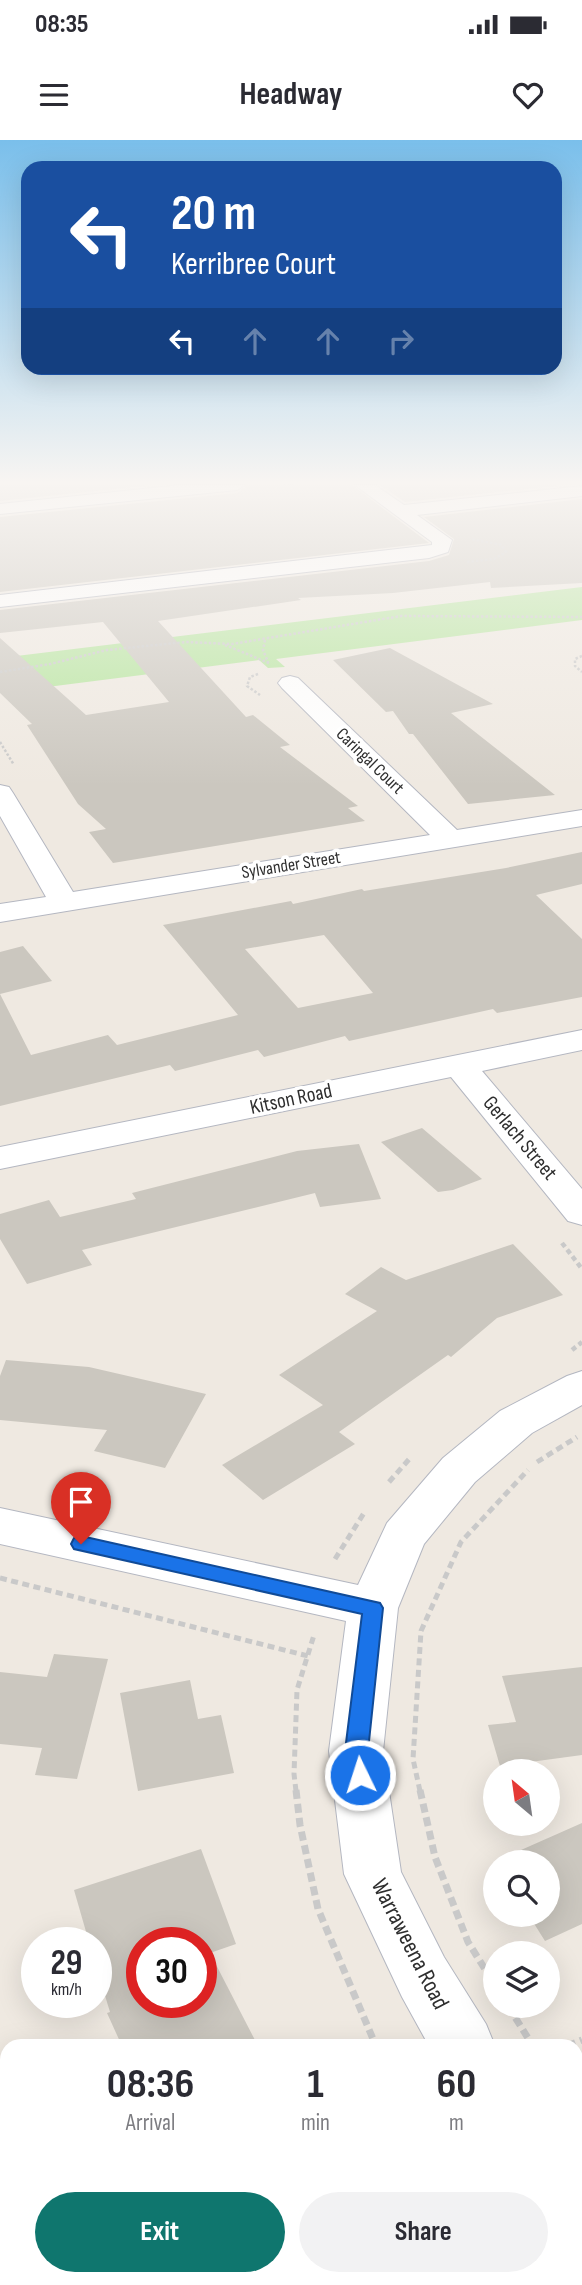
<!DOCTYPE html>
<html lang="en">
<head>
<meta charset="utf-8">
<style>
	:root { --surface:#fff; --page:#f2f2f3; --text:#2b2b33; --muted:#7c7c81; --accent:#0f766e }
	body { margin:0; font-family:"Sofia Sans Condensed",sans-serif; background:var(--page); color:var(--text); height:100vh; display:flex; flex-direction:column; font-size:26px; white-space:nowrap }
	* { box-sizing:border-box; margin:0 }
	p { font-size:23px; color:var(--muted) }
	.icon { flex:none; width:38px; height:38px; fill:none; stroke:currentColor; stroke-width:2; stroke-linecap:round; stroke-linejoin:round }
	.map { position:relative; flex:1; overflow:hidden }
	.drawer { position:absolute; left:0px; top:1899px; width:583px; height:247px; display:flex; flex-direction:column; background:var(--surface); border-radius:21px 21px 0 0; box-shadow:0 7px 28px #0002 }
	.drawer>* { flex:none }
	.hud { position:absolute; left:21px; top:21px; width:541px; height:214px; border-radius:21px; box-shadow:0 7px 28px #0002; background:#1a4fa0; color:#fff; overflow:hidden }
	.needle { width:46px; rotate:331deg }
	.controls { position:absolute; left:483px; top:1619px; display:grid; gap:14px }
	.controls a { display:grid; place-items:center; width:77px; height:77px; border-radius:50%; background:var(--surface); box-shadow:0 7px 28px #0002; font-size:35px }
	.speed { position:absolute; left:21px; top:1787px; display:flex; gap:14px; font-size:35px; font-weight:700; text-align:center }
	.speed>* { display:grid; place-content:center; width:91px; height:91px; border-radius:50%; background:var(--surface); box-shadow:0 7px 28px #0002; line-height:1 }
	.speed small { font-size:18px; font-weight:400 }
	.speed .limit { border:10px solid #d22; background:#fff; color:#111 }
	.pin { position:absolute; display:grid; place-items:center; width:60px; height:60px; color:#fff; margin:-72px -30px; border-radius:50% 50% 50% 0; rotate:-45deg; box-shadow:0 0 7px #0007 }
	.pin .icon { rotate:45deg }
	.me { position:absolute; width:77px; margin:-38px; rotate:356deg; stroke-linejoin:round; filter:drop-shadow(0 0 5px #0008) }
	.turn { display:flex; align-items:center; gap:24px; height:147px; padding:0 35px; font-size:32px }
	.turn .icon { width:91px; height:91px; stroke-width:2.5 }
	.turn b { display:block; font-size:49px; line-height:60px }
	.lanes { display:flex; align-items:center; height:66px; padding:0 35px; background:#0003; justify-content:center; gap:35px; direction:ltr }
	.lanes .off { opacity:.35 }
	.eta { display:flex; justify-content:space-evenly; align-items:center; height:119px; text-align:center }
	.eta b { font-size:42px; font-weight:700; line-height:49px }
	.action { display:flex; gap:14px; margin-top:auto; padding:14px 35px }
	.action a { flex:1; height:80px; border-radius:42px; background:var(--accent); color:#fff; font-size:28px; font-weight:700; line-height:80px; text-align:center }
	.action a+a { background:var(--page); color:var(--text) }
	.status { display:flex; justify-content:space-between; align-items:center; height:49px; padding:0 35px; background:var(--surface); direction:ltr }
	.status svg { height:19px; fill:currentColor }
	header { display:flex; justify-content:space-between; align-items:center; height:91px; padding:0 35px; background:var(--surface); font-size:32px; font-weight:700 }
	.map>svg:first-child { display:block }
</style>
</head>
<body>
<div class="status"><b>08:35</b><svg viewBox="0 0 49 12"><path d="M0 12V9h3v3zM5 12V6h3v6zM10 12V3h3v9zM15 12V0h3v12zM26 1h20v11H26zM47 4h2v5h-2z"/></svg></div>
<header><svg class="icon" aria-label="menu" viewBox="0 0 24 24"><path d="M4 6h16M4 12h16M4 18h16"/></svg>Headway<svg class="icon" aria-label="heart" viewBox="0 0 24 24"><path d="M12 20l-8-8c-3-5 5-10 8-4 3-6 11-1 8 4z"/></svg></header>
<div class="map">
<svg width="582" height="2145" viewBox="0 0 582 2145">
	<rect width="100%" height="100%" fill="#efe9e1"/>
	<g fill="#b6e59e">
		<polygon points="582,447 582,480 276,519 285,527 268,528 259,520 0,553 0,518"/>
		<polygon points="496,2139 499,2145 77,2145 74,2139"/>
	</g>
	<g fill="#cbc7bf" fill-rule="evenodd">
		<polygon points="0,345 153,345 0,361"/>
		<polygon points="248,345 352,345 429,403 0,452 0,377 237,353"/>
		<polygon points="380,345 563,345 405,362"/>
		<polygon points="582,359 582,443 491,448 490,442 393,453 298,458 301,460 158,481 246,577 253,575 290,605 280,607 358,666 348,668 365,681 113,723 89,692 106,689 78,664 27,585 32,584 0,553 0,498 86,575 169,562 103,482 0,493 0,470 429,421 449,415 454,399 424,377"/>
		<polygon points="390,508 493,564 451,573 555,655 468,664 413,594 409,594 393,571 386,572 333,520"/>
		<path d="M582,712V744L536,755L582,799V857L497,873L493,869L349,901L345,896L264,917L258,910L175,931L170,925L0,966V812L23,806L52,841L0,854L31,915L108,895L117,905L238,875L163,785L291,761L293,764L362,749L364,751L506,728ZM324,795L373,853L298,868L245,809Z"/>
		<polygon points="422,988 482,1039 453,1050 438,1052 381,1002"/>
		<polygon points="359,1004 381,1059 320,1067 315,1053 82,1110 92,1125 27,1144 0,1099 0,1074 49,1060 60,1077 136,1059 132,1053 297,1011"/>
		<polygon points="513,1104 563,1155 497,1178 451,1217 448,1215 339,1292 355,1304 263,1360 222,1325 323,1265 279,1235 377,1171 345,1154 381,1127 406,1140"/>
		<polygon points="6,1220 89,1227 206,1254 165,1328 94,1311 107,1290 0,1280 0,1236"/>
		<polygon points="54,1514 108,1519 77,1639 35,1635 42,1608 0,1604 0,1532 47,1537"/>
		<polygon points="582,1527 582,1615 500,1626 488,1585 516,1582 502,1536"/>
		<polygon points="190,1540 198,1579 221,1575 234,1633 138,1651 120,1553"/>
		<polygon points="582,1683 582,1784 545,1801 528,1774 548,1774 548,1722 494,1722"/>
		<path d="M201,1709L236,1804L210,1813L258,1906H122L107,1873L110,1872L96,1826V1802H89L74,1750ZM142,1802H201V1862H142Z"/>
	</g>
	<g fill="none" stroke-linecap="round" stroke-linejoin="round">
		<defs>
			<g id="street">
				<polygon points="181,345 245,345 237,350 0,374 0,364"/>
				<polygon points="355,345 375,345 404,365 582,346 582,356 417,375 452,400 448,412 429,418 0,467 0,455 432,405 432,402"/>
				<polygon points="290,536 298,538 457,690 582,670 582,686 0,782 0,764 46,757 0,676 0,645 9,647 13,653 73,752 430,695 282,548 278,543 282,538"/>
				<polygon points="582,890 582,910 482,931 582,1049 582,1085 568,1081 451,937 0,1029 0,1007"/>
				<polygon points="582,1231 582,1265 532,1293 475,1342 424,1404 398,1468 383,1611 401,1732 444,1817 486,1884 495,1906 429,1906 402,1857 344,1734 329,1611 346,1481 0,1404 0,1368 358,1445 387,1383 443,1318 500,1271 567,1236"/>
				<polygon points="582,1960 582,2026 576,2029 576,1963"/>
				<polygon points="576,2058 582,2060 582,2136 576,2134"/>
			</g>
		</defs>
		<use href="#street" stroke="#b4b7c1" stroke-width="2"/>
		<g stroke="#c9c9c9" stroke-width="2.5" stroke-dasharray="2.5 2" stroke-linecap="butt">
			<polyline points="266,348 293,345"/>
			<polyline points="467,422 494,419 506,412 501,405 471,399"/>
			<polyline points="265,500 263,510 268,522"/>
			<polyline points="225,505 269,523"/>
			<polyline points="582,516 575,519 575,526 582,532"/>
			<polyline points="0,532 50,524 107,510 186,502 232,504 401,476 582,477"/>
			<polyline points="258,534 250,537 247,546 260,555"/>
			<polyline points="0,602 14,625"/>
		</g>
		<g stroke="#c9c9c9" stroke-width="4.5" stroke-dasharray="5 3.5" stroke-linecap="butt">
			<polyline points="562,1103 582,1129"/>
			<polyline points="572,1210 582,1202"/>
		</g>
		<g stroke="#c9c9c9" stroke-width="5" stroke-dasharray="7 4.5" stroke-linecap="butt">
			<polyline points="537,1322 577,1297"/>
			<polyline points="389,1342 411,1317"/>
			<polyline points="335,1419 364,1373"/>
			<polyline points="0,1438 308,1516"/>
			<polyline points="296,1651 294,1634 297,1550 314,1495"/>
			<polyline points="420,1651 413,1619 421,1491 461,1402 528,1330"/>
		</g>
		<g stroke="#c9c9c9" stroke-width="7" stroke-dasharray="9 5" stroke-linecap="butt">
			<polyline points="296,1650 300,1685 318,1769 376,1906"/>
			<polyline points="420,1650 435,1717 468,1802 495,1845"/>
			<polyline points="508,1866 533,1906"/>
			<polyline points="567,1906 582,1900"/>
			<polyline points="507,2138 510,2145"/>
		</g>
		<use href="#street" fill="#fff" fill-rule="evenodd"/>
	</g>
	<linearGradient id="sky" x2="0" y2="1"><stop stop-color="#7abfeb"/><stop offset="0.53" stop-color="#f8f5f2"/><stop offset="1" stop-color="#f8f5f2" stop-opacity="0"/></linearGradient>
	<rect width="582" height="646" fill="url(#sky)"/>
	<polygon fill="#1a73e8" stroke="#114b97" stroke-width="2" points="81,1396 380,1463 383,1468 368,1611 371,1635 368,1642 360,1645 352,1642 345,1611 362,1474 74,1409 71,1404 74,1398"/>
	<g text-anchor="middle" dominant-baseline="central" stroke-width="7" stroke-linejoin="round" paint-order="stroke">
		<g font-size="18" fill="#2e2e2e" stroke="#fff">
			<text transform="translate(370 621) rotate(44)">Caringal Court</text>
			<text transform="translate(291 725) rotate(-9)">Sylvander Street</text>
		</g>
		<g font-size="21" fill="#2e2e2e" stroke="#fff">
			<text transform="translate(291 959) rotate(-12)">Kitson Road</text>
			<text transform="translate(520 998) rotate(50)">Gerlach Street</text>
		</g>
		<g font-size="24" fill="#2e2e2e" stroke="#fff">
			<text transform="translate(410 1804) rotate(63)">Warraweena Road</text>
		</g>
	</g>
</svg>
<div class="controls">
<a><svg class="needle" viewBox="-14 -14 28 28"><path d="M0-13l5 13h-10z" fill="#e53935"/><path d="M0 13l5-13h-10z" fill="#7c7c81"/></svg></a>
<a><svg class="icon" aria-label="search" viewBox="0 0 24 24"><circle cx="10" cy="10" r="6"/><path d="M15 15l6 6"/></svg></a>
<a><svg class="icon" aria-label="layers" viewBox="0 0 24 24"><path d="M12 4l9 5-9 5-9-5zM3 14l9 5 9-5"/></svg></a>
</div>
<div class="speed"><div>29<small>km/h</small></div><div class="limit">30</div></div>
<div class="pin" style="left:81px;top:1404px;background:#d93025"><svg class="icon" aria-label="arrive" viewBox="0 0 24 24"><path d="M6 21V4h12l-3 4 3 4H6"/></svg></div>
<svg class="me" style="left:360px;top:1635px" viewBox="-20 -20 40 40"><circle r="17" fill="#1a73e8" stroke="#fff" stroke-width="3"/><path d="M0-11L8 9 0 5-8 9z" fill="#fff"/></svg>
<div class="hud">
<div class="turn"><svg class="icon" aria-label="left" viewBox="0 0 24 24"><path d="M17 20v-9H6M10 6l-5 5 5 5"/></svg><div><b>20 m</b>Kerribree Court</div></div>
<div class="lanes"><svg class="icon" aria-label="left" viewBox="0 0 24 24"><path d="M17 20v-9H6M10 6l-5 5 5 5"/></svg><svg class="icon off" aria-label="ahead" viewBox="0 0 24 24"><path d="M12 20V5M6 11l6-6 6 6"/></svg><svg class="icon off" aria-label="ahead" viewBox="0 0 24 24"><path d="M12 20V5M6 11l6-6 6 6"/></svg><svg class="icon off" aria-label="right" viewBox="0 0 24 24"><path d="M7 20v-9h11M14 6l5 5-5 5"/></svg></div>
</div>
<section class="drawer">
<div class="eta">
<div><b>08:36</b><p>Arrival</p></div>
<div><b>1</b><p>min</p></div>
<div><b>60</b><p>m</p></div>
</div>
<div class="action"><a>Exit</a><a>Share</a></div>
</section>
</div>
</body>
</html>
